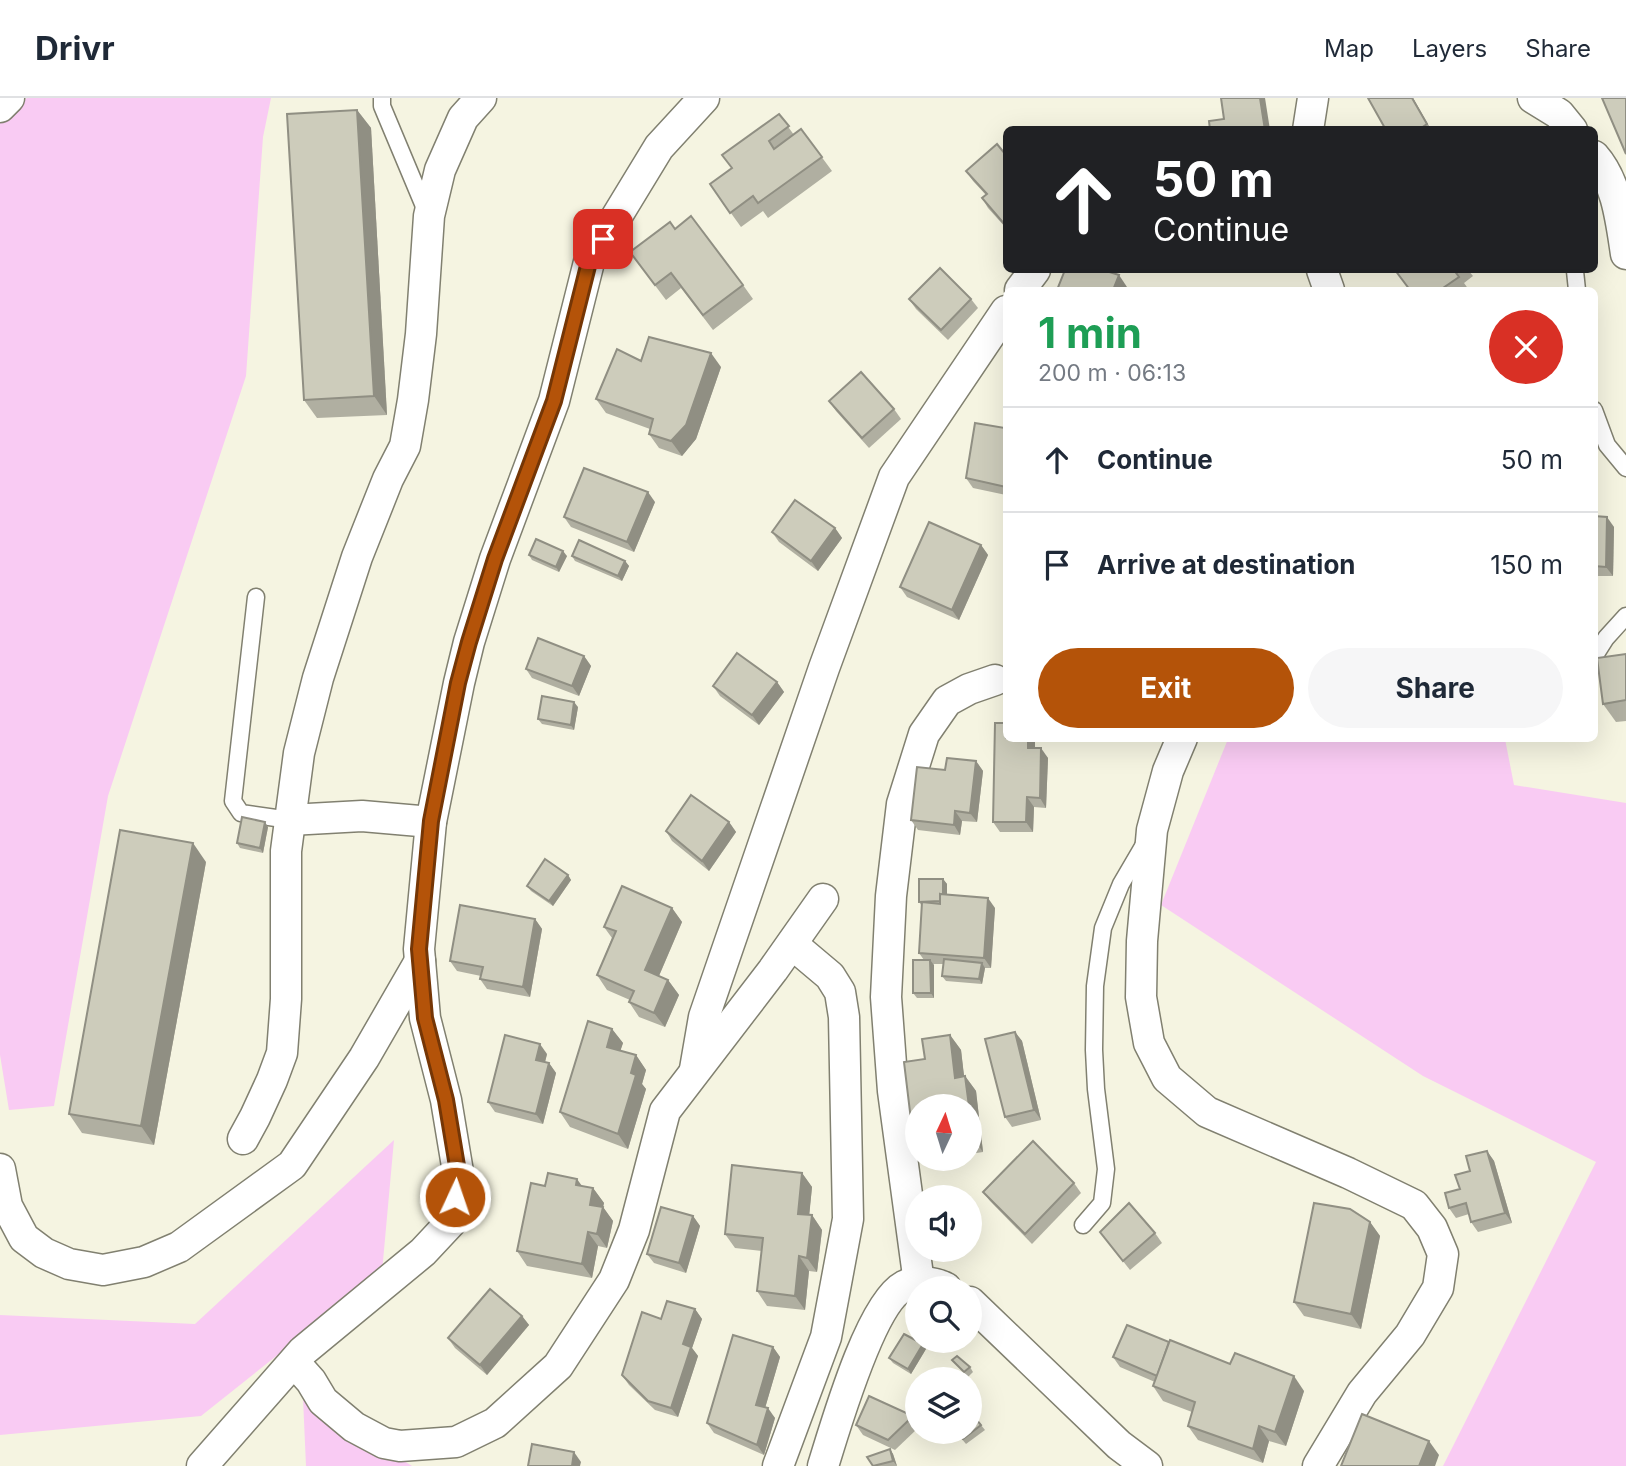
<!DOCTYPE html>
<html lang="en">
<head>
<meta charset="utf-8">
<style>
	:root { --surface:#fff; --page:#f6f6f7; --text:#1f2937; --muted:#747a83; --line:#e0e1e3; --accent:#b45309 }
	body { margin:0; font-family:Inter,sans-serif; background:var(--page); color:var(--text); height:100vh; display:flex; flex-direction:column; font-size:26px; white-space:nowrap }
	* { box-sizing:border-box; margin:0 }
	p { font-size:23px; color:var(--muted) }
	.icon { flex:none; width:38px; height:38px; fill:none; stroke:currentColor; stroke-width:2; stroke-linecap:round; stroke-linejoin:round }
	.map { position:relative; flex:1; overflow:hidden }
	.panel { position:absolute; left:1003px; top:189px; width:595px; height:455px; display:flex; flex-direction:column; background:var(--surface); border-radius:10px; box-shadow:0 7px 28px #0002 }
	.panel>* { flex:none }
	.top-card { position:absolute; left:1003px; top:28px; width:595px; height:147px; border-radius:10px; box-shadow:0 7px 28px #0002; background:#202124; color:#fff; overflow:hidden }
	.needle { width:46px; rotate:4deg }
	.fabs { position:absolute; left:905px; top:996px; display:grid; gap:14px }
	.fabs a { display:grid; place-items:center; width:77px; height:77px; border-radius:50%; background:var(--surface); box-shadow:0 7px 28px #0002; font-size:35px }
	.pin { position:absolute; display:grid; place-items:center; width:60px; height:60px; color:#fff; margin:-30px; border-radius:14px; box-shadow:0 4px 10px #0006 }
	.me { position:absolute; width:77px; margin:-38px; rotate:3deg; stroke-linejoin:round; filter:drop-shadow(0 0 5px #0008) }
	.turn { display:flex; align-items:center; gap:24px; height:147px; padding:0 35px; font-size:32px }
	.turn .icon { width:91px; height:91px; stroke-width:2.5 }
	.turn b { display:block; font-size:49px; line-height:60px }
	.round { display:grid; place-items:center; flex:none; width:74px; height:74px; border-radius:37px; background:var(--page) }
	.headline { display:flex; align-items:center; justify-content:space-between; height:119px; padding:0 35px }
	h1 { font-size:42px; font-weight:700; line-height:52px; color:#1e9e55 }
	.primary-button { display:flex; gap:14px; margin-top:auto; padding:14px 35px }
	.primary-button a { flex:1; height:80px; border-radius:42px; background:var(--accent); color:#fff; font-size:28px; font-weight:700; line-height:80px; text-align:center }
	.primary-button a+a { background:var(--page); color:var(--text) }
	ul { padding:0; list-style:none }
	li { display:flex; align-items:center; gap:21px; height:105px; padding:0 35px; border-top:2px solid var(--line) }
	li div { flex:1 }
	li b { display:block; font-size:26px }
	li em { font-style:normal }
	header { display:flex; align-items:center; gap:42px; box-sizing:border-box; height:98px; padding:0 35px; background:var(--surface); border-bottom:2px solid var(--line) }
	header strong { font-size:33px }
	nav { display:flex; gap:38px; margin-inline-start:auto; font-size:24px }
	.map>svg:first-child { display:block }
</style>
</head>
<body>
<header>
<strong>Drivr</strong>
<nav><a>Map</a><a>Layers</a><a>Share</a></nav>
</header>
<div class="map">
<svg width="1626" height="1368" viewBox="0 0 1626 1368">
	<rect width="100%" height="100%" fill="#f5f4e1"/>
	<g fill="#f9cbf3">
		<polygon points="27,0 271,0 263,39 246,278 108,698 54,1008 9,1012 0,957 0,20"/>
		<polygon points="1228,641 1505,641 1514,687 1626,705 1626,1368 1443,1368 1596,1064 1423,978 1161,807"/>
		<polygon points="394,1042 382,1174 201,1318 0,1337 0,1217 195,1226"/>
		<polygon points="303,1300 412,1368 306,1368"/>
	</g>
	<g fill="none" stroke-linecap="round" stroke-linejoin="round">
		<defs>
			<g id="lane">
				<polyline points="382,0 382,8 426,113"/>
				<polyline points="1575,173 1577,192"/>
				<polyline points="1594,312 1607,347 1626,370"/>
				<polyline points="256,499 233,703 241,715 290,722"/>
				<polyline points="1594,559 1606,540 1626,518"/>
				<polyline points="1083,1127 1102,1105 1106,1071 1096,991 1094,952 1095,888 1103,830 1121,786 1145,745"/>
			</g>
			<g id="street">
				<polyline points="1533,0 1559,16 1572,32"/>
				<polyline points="0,9 9,0"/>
				<polyline points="1308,32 1313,0"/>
				<path d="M1594,58C1617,84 1621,123 1626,156"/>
				<polyline points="1322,172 1329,192"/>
				<polyline points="1020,192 1035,172"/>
				<polyline points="1182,640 1168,673 1152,732 1142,843 1141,899 1149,945 1167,980 1207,1014 1348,1075 1414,1107 1432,1130 1443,1156 1438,1190 1410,1237 1362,1295 1318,1368"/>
				<polyline points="290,722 362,718 431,724"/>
				<polyline points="695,971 704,919 824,570 894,379 1006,213"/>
				<polyline points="243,1041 255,1019 272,982 282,955 286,901 286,753 299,655 318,580 357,459 388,381 405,348 413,302 421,236 429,118 440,72 463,20 481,0"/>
				<polyline points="0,1071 7,1108 24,1140 44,1155 69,1166 103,1172 144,1164 179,1149 292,1067 364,960 420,863"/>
				<polyline points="919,1185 893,993 886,899 891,798 902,706 924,636 947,603 969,591 995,582"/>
				<polyline points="970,1204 1119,1347 1147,1368"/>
				<polyline points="294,1264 311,1283 323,1303 354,1329 384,1345 400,1348 456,1344 495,1325 558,1268 614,1182 634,1132 665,1013 773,872 823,801"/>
				<polyline points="202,1368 303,1253 423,1154 452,1123 458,1074 446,1002 425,920 419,851 431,724 459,585 469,544 495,461 554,303 589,164 659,49 704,0"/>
				<polyline points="778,1368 826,1239 848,1121 844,919 840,894 830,878 792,846"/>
				<path d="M823,1368C835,1330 870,1206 904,1188C916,1182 935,1184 946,1190"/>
			</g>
		</defs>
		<use href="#lane" stroke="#818070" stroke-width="19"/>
		<use href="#street" stroke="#818070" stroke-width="33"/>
		<use href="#lane" stroke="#fff" stroke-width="16"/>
		<use href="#street" stroke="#fff" stroke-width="30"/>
	</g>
	<g fill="#b0afa1">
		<polygon points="1413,0 1431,32 1386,32"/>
		<polygon points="357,12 371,30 387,317 317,320 304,302"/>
		<polygon points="779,16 794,37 801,31 832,73 768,120 763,113 741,129 710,86 732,71"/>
		<polygon points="1006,57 1006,130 988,110 982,100 986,97 973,83 966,73"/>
		<polygon points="675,131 743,187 753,201 713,232 681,190 666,202 630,154"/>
		<polygon points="1395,172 1468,172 1473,178 1464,185 1469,192 1410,192"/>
		<polygon points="909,201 971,201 978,210 948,242 916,211"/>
		<polygon points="641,263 721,269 696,341 682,358 659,350 649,336 650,331 606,315 596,301"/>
		<polygon points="829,303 894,311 901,321 869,350 836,313"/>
		<polygon points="1006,331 1006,397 973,390 966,380"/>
		<polygon points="655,404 634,454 571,429 564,419"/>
		<polygon points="1594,418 1614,429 1613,478 1594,478"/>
		<polygon points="835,430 842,440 818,473 779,444 772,434"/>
		<polygon points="981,447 988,457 959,522 907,499 900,489"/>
		<polygon points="529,457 567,458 559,474 532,462"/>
		<polygon points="572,458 625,463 629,468 622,483 575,463"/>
		<polygon points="1626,556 1626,623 1616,624 1603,606"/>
		<polygon points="584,558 591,568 579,598 532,580 526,571"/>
		<polygon points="777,584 784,594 759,627 720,598 713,588"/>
		<polygon points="578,609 574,632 542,626 538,621"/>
		<polygon points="1035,640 1035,650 1048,660 1046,710 1034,709 1033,734 1000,734 993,724"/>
		<polygon points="976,663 983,673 977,724 962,723 960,737 918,732 911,722 945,672"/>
		<polygon points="729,724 736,734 709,773 672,743 666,733"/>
		<polygon points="268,729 263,755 240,750 237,745"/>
		<polygon points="206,764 154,1047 82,1035 69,1016"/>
		<polygon points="568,777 571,782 553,808 531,793 527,788"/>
		<polygon points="943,781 947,786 947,797 995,810 991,870 985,870 982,886 946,883 942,878 943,866 933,866 934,867 934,900 917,900 913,895 924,862 919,855 922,808 919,804"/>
		<polygon points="672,810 682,824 659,878 668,882 679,897 665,929 639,919 629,904 630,902 607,892 597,877 612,840 604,829"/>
		<polygon points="535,821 542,831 530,899 487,891 480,881 481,878 457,873 450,863"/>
		<polygon points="612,931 623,945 620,953 636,957 646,972 642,986 646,991 628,1051 570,1029 560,1014"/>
		<polygon points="1015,934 1022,943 1041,1022 1012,1029 1005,1019"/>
		<polygon points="950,937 961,952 964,979 965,978 976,993 983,1054 970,1056 970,1008 917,1008 917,1051 914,1047 904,964 925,961 922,941"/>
		<polygon points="547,956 545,964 549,965 556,975 543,1026 495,1014 488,1004"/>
		<polygon points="1487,1053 1494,1063 1512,1125 1478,1134 1471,1124 1469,1116 1456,1120 1449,1110 1460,1091"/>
		<polygon points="802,1075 812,1089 809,1117 812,1117 822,1132 817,1174 809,1173 805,1212 767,1208 757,1193 762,1153 735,1150 725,1136"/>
		<polygon points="1074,1085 1081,1095 1032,1146 990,1103 983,1094"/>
		<polygon points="545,1088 583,1088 593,1090 604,1105 603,1109 613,1123 607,1150 598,1148 592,1180 527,1168 517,1153"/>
		<polygon points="693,1118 700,1128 686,1175 654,1165 647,1156"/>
		<polygon points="1370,1124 1380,1138 1361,1231 1304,1218 1294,1204"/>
		<polygon points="1100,1134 1155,1135 1162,1145 1130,1172"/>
		<polygon points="695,1211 702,1221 692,1250 698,1258 678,1319 655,1312 629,1287 622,1277 661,1221"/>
		<polygon points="522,1218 529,1227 487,1277 455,1250 448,1240"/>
		<polygon points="1169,1244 1304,1293 1286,1348 1269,1343 1263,1365 1198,1342 1188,1328 1192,1314 1163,1303 1153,1288 1155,1284 1120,1269 1113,1259"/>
		<polygon points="923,1246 926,1251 911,1276 893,1265 889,1260"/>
		<polygon points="773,1249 780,1259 765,1310 775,1320 764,1357 714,1335 707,1325"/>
		<polygon points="952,1262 970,1269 973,1274 968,1279"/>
		<polygon points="972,1316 985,1332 966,1346 956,1334"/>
		<polygon points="913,1318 917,1323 917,1331 895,1352 863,1337 856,1327"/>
		<polygon points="890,1351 893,1356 897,1368 873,1368"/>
	</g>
	<g fill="#908f83">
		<polygon points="1260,0 1265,0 1270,32 1265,32"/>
		<polygon points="1412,0 1413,0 1431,32 1427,26"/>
		<polygon points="357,12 371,30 387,317 374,298"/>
		<polygon points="1119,177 1129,192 1113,192"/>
		<polygon points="711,255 721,269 696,341 682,358 671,343"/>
		<polygon points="648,394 655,404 634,454 627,444"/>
		<polygon points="1607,419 1614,429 1613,478 1606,469"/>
		<polygon points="835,430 842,440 818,473 811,463"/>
		<polygon points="981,447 988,457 959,522 952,512"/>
		<polygon points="563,453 567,458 559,474 556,469"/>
		<polygon points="625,463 629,468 622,483 618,478"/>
		<polygon points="584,558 591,568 579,598 572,588"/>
		<polygon points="777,584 784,594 759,627 752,617"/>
		<polygon points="574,604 578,609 574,632 571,627"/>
		<polygon points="1028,640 1035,640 1035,659 1028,650"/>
		<polygon points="1041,650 1048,660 1046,710 1040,700"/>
		<polygon points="976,663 983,673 977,724 970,715"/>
		<polygon points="1027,699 1034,709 1033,734 1026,724"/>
		<polygon points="955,713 962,723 960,737 954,727"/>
		<polygon points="265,724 268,729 263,755 260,750"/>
		<polygon points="729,724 736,734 709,773 702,763"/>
		<polygon points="193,745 206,764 154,1047 141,1028"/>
		<polygon points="568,777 571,782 553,808 549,803"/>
		<polygon points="943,781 947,786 947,808 943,803"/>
		<polygon points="988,800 995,810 991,870 984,860"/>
		<polygon points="672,810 682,824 655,887 645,872"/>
		<polygon points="535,821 542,831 530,899 523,889"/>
		<polygon points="930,862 934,867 934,900 931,895"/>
		<polygon points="982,865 985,870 982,886 979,881"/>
		<polygon points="668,882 679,897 665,929 654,915"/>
		<polygon points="612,931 623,945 617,963 607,949"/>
		<polygon points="1015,934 1022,943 1041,1022 1034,1012"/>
		<polygon points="950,937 961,952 966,994 955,980"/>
		<polygon points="540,946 547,956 543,972 536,962"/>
		<polygon points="636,957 646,972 642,986 646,991 628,1051 618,1036 631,975"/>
		<polygon points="549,965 556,975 543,1026 536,1016"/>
		<polygon points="965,978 976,993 983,1054 973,1040"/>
		<polygon points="1487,1053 1494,1063 1512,1125 1505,1115"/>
		<polygon points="802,1075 812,1089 808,1130 798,1116"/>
		<polygon points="577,1081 587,1095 576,1087"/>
		<polygon points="593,1090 604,1105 603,1109 613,1123 607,1150 597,1136 590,1107"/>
		<polygon points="812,1117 822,1132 817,1174 807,1160"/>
		<polygon points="693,1118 700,1128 686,1175 679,1165"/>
		<polygon points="1370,1124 1380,1138 1361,1231 1351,1216"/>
		<polygon points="588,1134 598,1148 592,1180 582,1166"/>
		<polygon points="799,1158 809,1173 805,1212 795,1198"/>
		<polygon points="695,1211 702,1221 692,1250 698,1258 678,1319 671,1310 683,1246"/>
		<polygon points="522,1218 529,1227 487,1277 480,1267"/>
		<polygon points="923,1246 926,1251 911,1276 908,1271"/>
		<polygon points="773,1249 780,1259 763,1317 756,1307"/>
		<polygon points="1294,1278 1304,1293 1286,1348 1275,1334"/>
		<polygon points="768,1310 775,1320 764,1357 757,1347"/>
		<polygon points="1259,1328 1269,1343 1263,1365 1253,1351"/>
		<polygon points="1429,1343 1439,1357 1435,1368 1419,1368"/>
		<polygon points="890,1351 893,1356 897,1368 893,1363"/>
		<polygon points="574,1354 581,1364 580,1368 572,1368"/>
	</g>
	<g fill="#cdccbb" stroke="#908f83" stroke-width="2">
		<polygon points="1221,0 1260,0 1265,32 1210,32 1209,23 1224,21"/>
		<polygon points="1368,0 1412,0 1427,26 1418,32 1386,32"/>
		<polygon points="1602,0 1626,0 1626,56"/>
		<polygon points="357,12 374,298 304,302 287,16"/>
		<polygon points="779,16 789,28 769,43 774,51 801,31 822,59 758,105 753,98 730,115 710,86 732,70 722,57"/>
		<polygon points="997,46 1006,57 1006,128 982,100 987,96 966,73"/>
		<polygon points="691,118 743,187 703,217 671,175 655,187 630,154 670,124 675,131"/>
		<polygon points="940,170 971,201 941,232 909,201"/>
		<polygon points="1065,172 1103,172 1119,177 1113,192 1057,192"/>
		<polygon points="1395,172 1454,172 1459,179 1440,192 1410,192"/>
		<polygon points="649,239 711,255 686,327 671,343 649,336 653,321 596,301 617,251 641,263"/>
		<polygon points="861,274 894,311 862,340 829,303"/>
		<polygon points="975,325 1005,330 1004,341 1006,342 1006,389 966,380"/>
		<polygon points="584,370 648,394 627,444 564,419"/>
		<polygon points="795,402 835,430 811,463 772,434"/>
		<polygon points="1594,418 1607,419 1606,469 1594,468"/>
		<polygon points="929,424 981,447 952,512 900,489"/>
		<polygon points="536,441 563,453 556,469 529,457"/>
		<polygon points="579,442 625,463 618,478 572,458"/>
		<polygon points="538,540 584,558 572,588 526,571"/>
		<polygon points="737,555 777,584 752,617 713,588"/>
		<polygon points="1626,556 1626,602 1603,606 1597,560"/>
		<polygon points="542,598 574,604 571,627 538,621"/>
		<polygon points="995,625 1006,625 1006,640 1028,640 1028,650 1041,650 1040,700 1027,699 1026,724 993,724"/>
		<polygon points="947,660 976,663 970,715 955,713 954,727 911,722 917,669 945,672"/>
		<polygon points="691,697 729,724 702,763 666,733"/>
		<polygon points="242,719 265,724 260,750 237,745"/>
		<polygon points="120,732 193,745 141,1028 69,1016"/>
		<polygon points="545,761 568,777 549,803 527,788"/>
		<polygon points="919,781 943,781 943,797 940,796 940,803 919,804"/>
		<polygon points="622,788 672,810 645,872 668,882 654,915 629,904 634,893 597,877 616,833 604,829"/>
		<polygon points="940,796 988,800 984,860 919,855 922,804 940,806"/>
		<polygon points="460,807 535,821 523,889 480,881 483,869 450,863"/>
		<polygon points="944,861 982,865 979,881 942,878"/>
		<polygon points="913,862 930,862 931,895 913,895"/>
		<polygon points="588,923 612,931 607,949 636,957 631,975 636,977 618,1036 560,1014"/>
		<polygon points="1015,934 1034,1012 1005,1019 985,941"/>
		<polygon points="505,937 540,946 536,962 549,965 536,1016 488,1004"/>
		<polygon points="950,937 955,980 965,978 969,1008 917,1008 917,1046 914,1047 904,964 925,961 922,941"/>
		<polygon points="970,1012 973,1040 970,1040"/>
		<polygon points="1033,1043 1074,1085 1025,1136 983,1094"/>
		<polygon points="1487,1053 1505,1115 1471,1124 1466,1105 1449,1110 1445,1095 1460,1091 1455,1077 1470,1073 1466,1058"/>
		<polygon points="732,1067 802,1075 798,1116 812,1117 807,1160 799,1158 795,1198 757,1193 763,1140 725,1136"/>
		<polygon points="548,1075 577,1081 576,1087 593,1090 590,1107 603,1109 597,1136 588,1134 582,1166 517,1153 531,1085 545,1088"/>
		<polygon points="1129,1105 1155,1135 1123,1163 1100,1134"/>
		<polygon points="1314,1105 1350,1111 1370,1124 1351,1216 1294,1204"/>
		<polygon points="661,1109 693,1118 679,1165 647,1156"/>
		<polygon points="490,1191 522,1218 480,1267 448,1240"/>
		<polygon points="667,1203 695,1211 683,1246 691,1249 671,1310 648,1303 622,1277 642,1214 661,1221"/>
		<polygon points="1127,1227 1169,1244 1157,1278 1113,1259"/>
		<polygon points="904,1236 923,1246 908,1271 889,1260"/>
		<polygon points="733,1237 773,1249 756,1307 768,1310 757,1347 707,1325"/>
		<polygon points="1170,1242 1230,1266 1235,1255 1294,1278 1275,1334 1259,1328 1253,1351 1188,1328 1195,1304 1153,1288"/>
		<polygon points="957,1258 970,1269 964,1274 952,1262"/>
		<polygon points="869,1298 913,1318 888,1342 856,1327"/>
		<polygon points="972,1316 981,1327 963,1341 956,1334 970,1334 970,1318"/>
		<polygon points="1362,1316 1429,1343 1419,1368 1341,1368"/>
		<polygon points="532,1346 574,1354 572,1368 528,1368"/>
		<polygon points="890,1351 893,1363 873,1368 867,1359"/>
	</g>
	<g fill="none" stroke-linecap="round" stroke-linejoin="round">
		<defs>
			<polyline id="route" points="455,1099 458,1074 446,1002 425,920 419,851 431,723 458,585 469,544 495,461 554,303 589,164 603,141"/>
		</defs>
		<use href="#route" stroke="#753606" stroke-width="18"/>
		<use href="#route" stroke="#b45309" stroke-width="12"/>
	</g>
</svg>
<div class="fabs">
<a><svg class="needle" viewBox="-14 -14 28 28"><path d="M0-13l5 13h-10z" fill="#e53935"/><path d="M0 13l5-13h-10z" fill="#747a83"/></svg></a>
<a><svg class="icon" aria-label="sound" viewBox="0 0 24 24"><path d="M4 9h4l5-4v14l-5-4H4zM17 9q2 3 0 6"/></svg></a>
<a><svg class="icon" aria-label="search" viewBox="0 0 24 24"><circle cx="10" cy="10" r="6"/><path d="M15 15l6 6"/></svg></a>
<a><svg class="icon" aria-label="layers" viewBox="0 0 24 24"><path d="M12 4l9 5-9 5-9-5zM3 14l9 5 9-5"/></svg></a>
</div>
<div class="pin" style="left:603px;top:141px;background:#d93025"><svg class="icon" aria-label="arrive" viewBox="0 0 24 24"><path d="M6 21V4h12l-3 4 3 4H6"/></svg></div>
<svg class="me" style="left:455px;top:1099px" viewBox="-20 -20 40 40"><circle r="17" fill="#b45309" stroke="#fff" stroke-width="3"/><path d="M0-11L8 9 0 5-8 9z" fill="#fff"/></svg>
<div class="top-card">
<div class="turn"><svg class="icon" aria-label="ahead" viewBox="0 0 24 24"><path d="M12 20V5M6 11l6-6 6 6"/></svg><div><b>50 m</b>Continue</div></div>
</div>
<section class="panel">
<div class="headline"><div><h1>1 min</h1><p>200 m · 06:13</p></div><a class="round" style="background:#d93025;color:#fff"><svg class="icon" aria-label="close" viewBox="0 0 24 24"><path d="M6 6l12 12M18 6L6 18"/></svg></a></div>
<ul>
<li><svg class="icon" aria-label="ahead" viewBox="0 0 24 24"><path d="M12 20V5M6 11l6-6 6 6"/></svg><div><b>Continue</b></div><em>50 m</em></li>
<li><svg class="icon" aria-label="arrive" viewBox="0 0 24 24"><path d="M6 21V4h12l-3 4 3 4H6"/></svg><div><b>Arrive at destination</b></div><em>150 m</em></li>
</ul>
<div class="primary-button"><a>Exit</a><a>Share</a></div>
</section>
</div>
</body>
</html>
